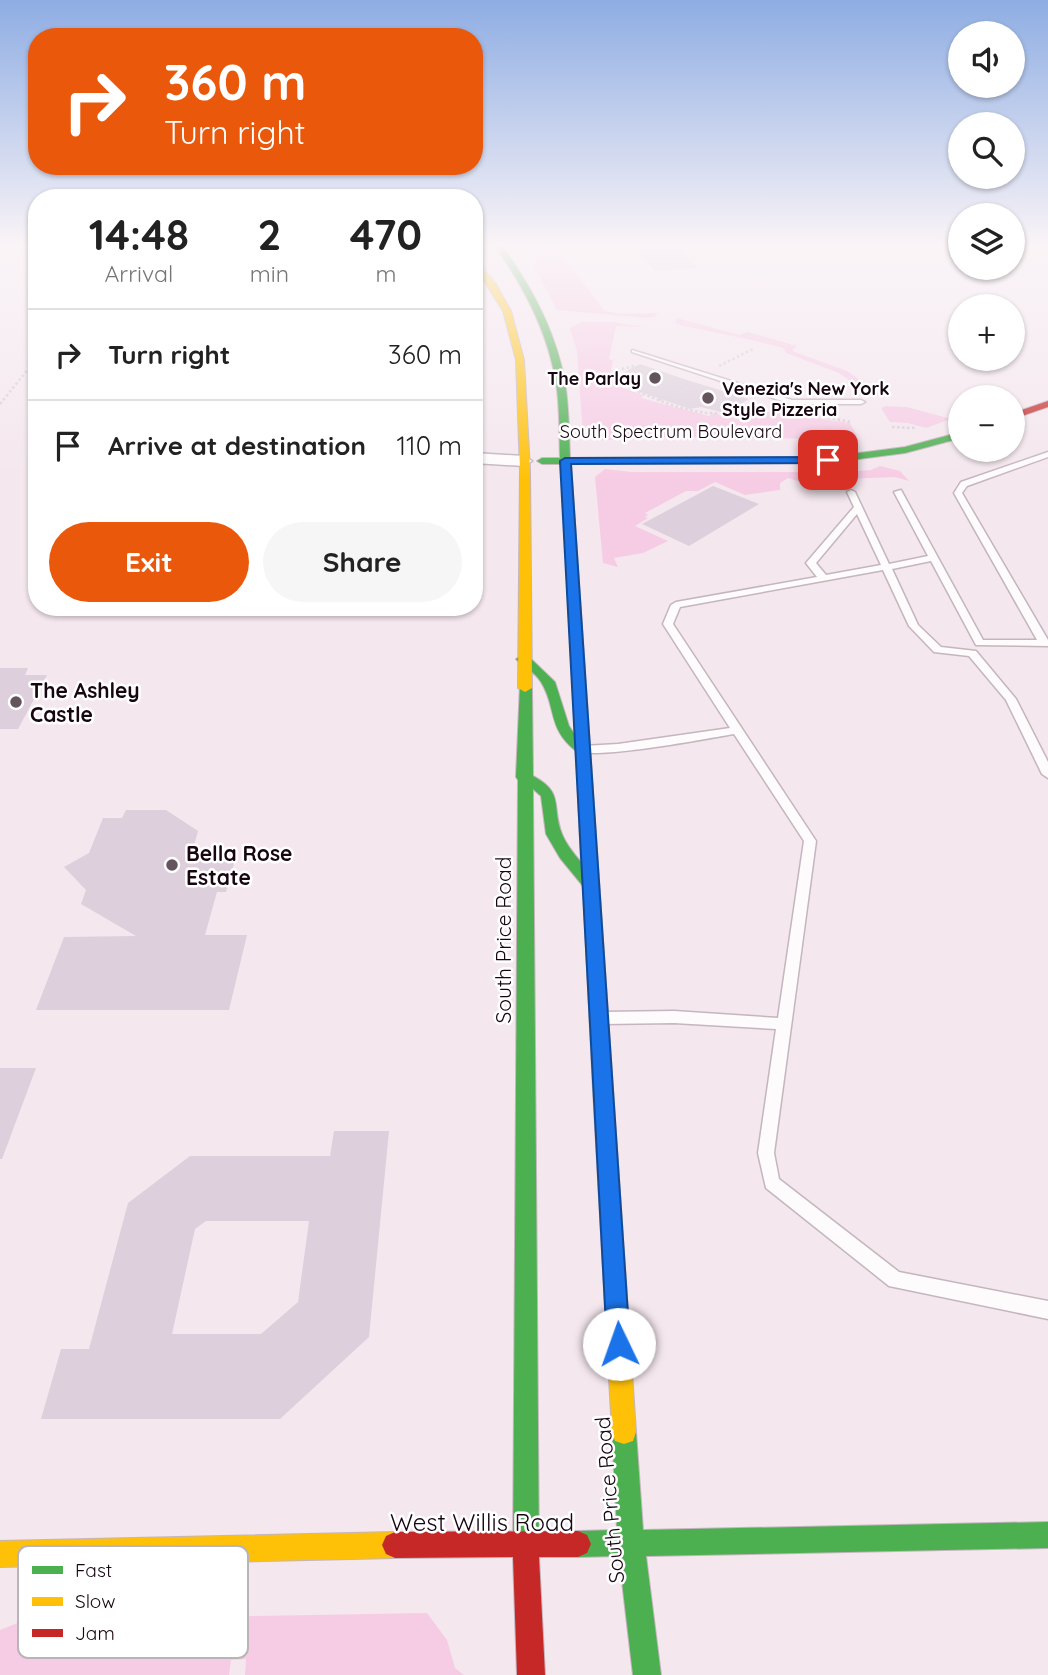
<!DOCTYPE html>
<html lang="en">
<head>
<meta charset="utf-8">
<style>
	:root { --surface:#fff; --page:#f6f6f6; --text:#222; --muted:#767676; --line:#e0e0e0; --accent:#ea580c }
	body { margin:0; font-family:Quicksand,sans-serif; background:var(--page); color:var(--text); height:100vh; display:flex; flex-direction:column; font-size:26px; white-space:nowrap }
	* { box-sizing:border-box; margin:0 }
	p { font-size:23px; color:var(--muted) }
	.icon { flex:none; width:38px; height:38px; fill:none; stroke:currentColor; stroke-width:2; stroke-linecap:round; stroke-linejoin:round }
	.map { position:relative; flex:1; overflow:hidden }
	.details { position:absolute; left:28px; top:189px; width:455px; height:427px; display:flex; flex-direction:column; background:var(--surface); border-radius:28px; box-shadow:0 2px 5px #0004 }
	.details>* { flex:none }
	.guide { position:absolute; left:28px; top:28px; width:455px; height:147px; border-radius:28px; box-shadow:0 2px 5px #0004; background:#ea580c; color:#fff; overflow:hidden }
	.tools { position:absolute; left:948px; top:21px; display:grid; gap:14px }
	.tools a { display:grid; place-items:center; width:77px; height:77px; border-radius:50%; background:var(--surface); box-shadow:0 2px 5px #0004; font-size:35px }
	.pin { position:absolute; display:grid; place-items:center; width:60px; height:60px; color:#fff; margin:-30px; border-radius:14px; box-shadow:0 4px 10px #0006 }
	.me { position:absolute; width:77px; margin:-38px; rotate:357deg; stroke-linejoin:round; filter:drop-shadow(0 0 5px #0008) }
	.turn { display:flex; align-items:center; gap:24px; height:147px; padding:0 21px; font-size:32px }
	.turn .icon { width:91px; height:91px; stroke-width:2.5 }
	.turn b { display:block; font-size:49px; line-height:60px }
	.eta { display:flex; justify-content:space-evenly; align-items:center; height:119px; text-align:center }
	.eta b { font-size:42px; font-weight:700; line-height:49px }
	.action { display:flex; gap:14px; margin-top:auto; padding:14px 21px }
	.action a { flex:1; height:80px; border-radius:42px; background:var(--accent); color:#fff; font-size:28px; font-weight:700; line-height:80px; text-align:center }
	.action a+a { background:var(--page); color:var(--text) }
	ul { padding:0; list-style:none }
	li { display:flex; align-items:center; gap:21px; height:91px; padding:0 21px; border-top:2px solid var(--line) }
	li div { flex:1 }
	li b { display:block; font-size:26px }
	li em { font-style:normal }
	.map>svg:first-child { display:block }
</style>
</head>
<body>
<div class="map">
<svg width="1048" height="1675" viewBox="0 0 1048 1675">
	<rect width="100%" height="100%" fill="#f4e7ee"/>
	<g fill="#f6cce5">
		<polygon points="529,246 555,246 604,311 621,314 658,313 654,317 647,318 557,310 534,266 535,260 530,250 526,249"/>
		<path d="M677,318L739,335L748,332L797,346L792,351L847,371L883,396H872L839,373L786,353L783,348C749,338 714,333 679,325L675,323Z"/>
		<path d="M583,322H612L643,327L616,326L609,359L613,360L610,377L619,380L613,384L643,395L641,398L709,416L714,413L726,417L782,410L789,415L809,412L821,419L850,423L857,436L853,440C781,438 708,437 636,437C618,437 600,446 583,434L577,351L570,328Z"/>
		<polygon points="886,406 907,407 951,419 926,428 908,423 890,422 881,408"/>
		<polygon points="880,466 900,471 909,481 895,477 798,481 788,478 780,483 780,490 745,495 715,482 698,491 686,491 645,513 648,515 645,517 648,518 635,526 668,541 643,553 614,558 618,567 603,563 595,477 605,469 632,472 846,472 871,470"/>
		<polygon points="427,1613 447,1640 455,1668 464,1675 245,1675 246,1659 231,1660 229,1675 0,1675 0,1630 25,1620"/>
	</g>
	<g fill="#ddd0dc" fill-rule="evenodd">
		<polygon points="632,246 676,246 698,268 655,271"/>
		<polygon points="640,364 687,380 749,399 725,413 701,407 690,409 631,389 633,388 628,387 632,385 615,377"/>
		<polygon points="713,486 759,504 689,546 642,524"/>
		<polygon points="0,668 28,668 25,675 47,675 18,729 0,729"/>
		<polygon points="126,810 166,810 198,831 193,849 238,849 226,892 217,892 205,935 247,935 229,1010 36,1010 64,937 136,936 81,904 86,890 64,867 89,853 103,818 122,818"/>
		<polygon points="0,1068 36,1068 2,1159 0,1159"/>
		<path d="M334,1131H389L369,1337L280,1419H41L61,1349H89L128,1203L190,1156H330ZM206,1221H309L298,1302L261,1334H172L195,1229Z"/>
	</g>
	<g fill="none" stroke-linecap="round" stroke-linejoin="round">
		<defs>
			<g id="lane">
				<polygon points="632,350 792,400 861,400 865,402 861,404 791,404 632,352"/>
				<path d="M1048,452V457L967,486L962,493L1048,640V646L976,645L931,561L892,569L918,625L941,647L976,651L1016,699L1048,762V778L1042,774L1006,700L969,656L934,652L909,626L883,570L680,607L673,624L816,841L774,1153L779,1179L899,1272L1048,1301V1319L889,1286L766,1188L758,1153L776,1029L674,1023L603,1024L598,1022L596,1018L598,1014L603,1012L674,1011L778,1018L804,841L734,734C710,738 591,761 577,750L583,746L618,744L730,728L663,624L671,605L676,602L817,577L806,563L854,507L847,492L851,490L855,492L889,564L928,556L894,492L901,490L983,640H1037L954,493L961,482ZM857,514L881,565L826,575L816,563Z"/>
			</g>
			<polygon id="street" points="474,453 524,456 532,461 524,466 474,463"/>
			<g id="fast">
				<path d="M495,246H502C532,287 556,332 565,382C569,407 569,433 570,458L828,457L905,447L961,432V438L905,453L828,463L571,464L613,1089L610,1095L603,1097L596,1095L593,1089L583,886L560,858L546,834L541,796L533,789L539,1557L535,1566L526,1570L517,1566L513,1557L518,780L516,777L520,685H530L532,688L533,776C565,793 551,806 562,834C566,844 574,854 581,862L576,751C547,728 557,708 541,682C535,672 524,667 516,659L523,655L528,656L555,682L569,726L575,735L561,464H542L537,461L542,458H560C559,433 560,407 556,383C548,332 524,287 495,246Z"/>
				<polygon points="624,1420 633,1423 636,1432 643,1530 1048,1522 1048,1548 646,1556 661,1675 633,1675 619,1556 578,1557 569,1553 565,1544 569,1535 578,1531 617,1530 612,1432 615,1423"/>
			</g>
			<g id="slow">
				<polygon points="474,258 496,284 511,311 524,360 530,470 532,688 525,692 518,688 520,470 516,360 503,311 474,265"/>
				<polygon points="603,1081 610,1083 613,1089 636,1432 633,1441 624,1444 615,1441 612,1432 593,1089 596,1083"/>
				<polygon points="395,1532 404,1536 408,1545 404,1554 395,1558 0,1567 0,1541"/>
			</g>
			<g id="jam">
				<polygon points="1048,401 1048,407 1013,419 1013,413"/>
				<polygon points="578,1531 587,1535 591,1544 587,1553 578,1557 539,1557 545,1675 517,1675 513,1557 395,1558 386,1554 382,1545 386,1536 395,1532"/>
			</g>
		</defs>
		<use href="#lane" stroke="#c5b5be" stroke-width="3"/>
		<use href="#street" stroke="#c5b5be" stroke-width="3"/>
		<use href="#fast" stroke="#c5b5be" stroke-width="2"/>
		<use href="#slow" stroke="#c5b5be" stroke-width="2"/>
		<use href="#jam" stroke="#c5b5be" stroke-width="2"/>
		<g stroke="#d5d1d3" stroke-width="2.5" stroke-dasharray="2.5 2.5" stroke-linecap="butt">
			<path d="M634,366L614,371L613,377L622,380L617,383C660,400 710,428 755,404"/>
			<polyline points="719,366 753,349"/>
			<polyline points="659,400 690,382"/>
			<polyline points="0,404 37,358"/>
			<polyline points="818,416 852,422"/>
			<polyline points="892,427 915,428"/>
		</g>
		<use href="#lane" fill="#fdfbfc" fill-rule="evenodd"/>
		<use href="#street" fill="#fdfbfc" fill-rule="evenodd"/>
		<use href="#fast" fill="#4caf50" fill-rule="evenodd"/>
		<use href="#slow" fill="#ffc107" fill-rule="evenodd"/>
		<use href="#jam" fill="#c62828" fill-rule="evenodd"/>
	</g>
	<linearGradient id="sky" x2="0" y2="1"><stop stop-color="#8eade3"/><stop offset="0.51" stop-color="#faf4f7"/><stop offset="1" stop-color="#faf4f7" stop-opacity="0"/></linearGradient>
	<rect width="1048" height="481" fill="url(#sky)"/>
	<polygon fill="#1a73e8" stroke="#114b97" stroke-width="2" points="828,457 833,460 832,463 571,464 630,1344 627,1352 619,1355 610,1352 607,1344 560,461 565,458"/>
	<g fill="#64545e" stroke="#fff" stroke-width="2.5">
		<circle cx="655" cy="378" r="7"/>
		<circle cx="708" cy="398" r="7"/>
		<circle cx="16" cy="702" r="7"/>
		<circle cx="172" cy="865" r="7"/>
	</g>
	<g text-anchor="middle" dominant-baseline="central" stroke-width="5" stroke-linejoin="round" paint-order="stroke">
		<g font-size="18" font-weight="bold" fill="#170510" stroke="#fff" text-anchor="end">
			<text x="641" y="378">The Parlay</text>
			<text x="722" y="388" text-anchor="start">Venezia's New York<tspan x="722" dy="21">Style Pizzeria</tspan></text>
		</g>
		<g font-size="18" fill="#170510" stroke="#fff">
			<text x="671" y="431">South Spectrum Boulevard</text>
		</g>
		<g font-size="21" font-weight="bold" fill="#170510" stroke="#fff" text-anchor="start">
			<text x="30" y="690">The Ashley<tspan x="30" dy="24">Castle</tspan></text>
			<text x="186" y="853">Bella Rose<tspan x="186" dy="24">Estate</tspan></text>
		</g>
		<g font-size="21" fill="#170510" stroke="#fff">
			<text transform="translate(503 940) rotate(-90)">South Price Road</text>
			<text transform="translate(609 1500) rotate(-95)">South Price Road</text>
		</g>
		<g font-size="24" fill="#170510" stroke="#fff">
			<text x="482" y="1522">West Willis Road</text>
		</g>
	</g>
	<rect x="18" y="1546" width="230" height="112" rx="10" fill="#fff" stroke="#b9b4b7" stroke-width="2"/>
	<rect x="32" y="1566" width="31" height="8" fill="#4caf50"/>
	<rect x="32" y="1597" width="31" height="9" fill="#ffc107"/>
	<rect x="32" y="1629" width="31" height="8" fill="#c62828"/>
	<g font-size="19" fill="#170510">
		<text x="75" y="1577">Fast</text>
		<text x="75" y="1608">Slow</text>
		<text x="75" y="1640">Jam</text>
	</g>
</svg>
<div class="tools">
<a><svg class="icon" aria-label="sound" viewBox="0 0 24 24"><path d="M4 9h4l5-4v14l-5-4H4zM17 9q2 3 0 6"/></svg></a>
<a><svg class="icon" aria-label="search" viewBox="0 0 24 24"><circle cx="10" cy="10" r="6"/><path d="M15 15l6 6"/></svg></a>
<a><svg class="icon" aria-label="layers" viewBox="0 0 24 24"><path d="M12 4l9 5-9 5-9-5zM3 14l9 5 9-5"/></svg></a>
<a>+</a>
<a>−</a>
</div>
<div class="pin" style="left:828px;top:460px;background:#d93025"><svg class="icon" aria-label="arrive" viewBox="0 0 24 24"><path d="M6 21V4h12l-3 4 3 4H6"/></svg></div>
<svg class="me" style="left:619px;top:1344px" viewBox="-20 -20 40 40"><circle r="19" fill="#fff"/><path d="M0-13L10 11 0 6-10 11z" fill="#1a73e8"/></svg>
<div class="guide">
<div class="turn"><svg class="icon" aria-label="right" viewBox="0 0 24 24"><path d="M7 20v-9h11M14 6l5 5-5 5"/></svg><div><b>360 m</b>Turn right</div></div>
</div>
<section class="details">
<div class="eta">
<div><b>14:48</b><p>Arrival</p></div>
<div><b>2</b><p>min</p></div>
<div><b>470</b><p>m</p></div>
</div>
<ul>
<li><svg class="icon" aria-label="right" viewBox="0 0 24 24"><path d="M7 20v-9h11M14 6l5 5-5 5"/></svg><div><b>Turn right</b></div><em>360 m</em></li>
<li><svg class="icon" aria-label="arrive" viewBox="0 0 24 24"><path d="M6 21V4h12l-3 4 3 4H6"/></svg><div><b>Arrive at destination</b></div><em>110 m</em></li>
</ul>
<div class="action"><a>Exit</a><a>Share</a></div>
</section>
</div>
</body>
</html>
